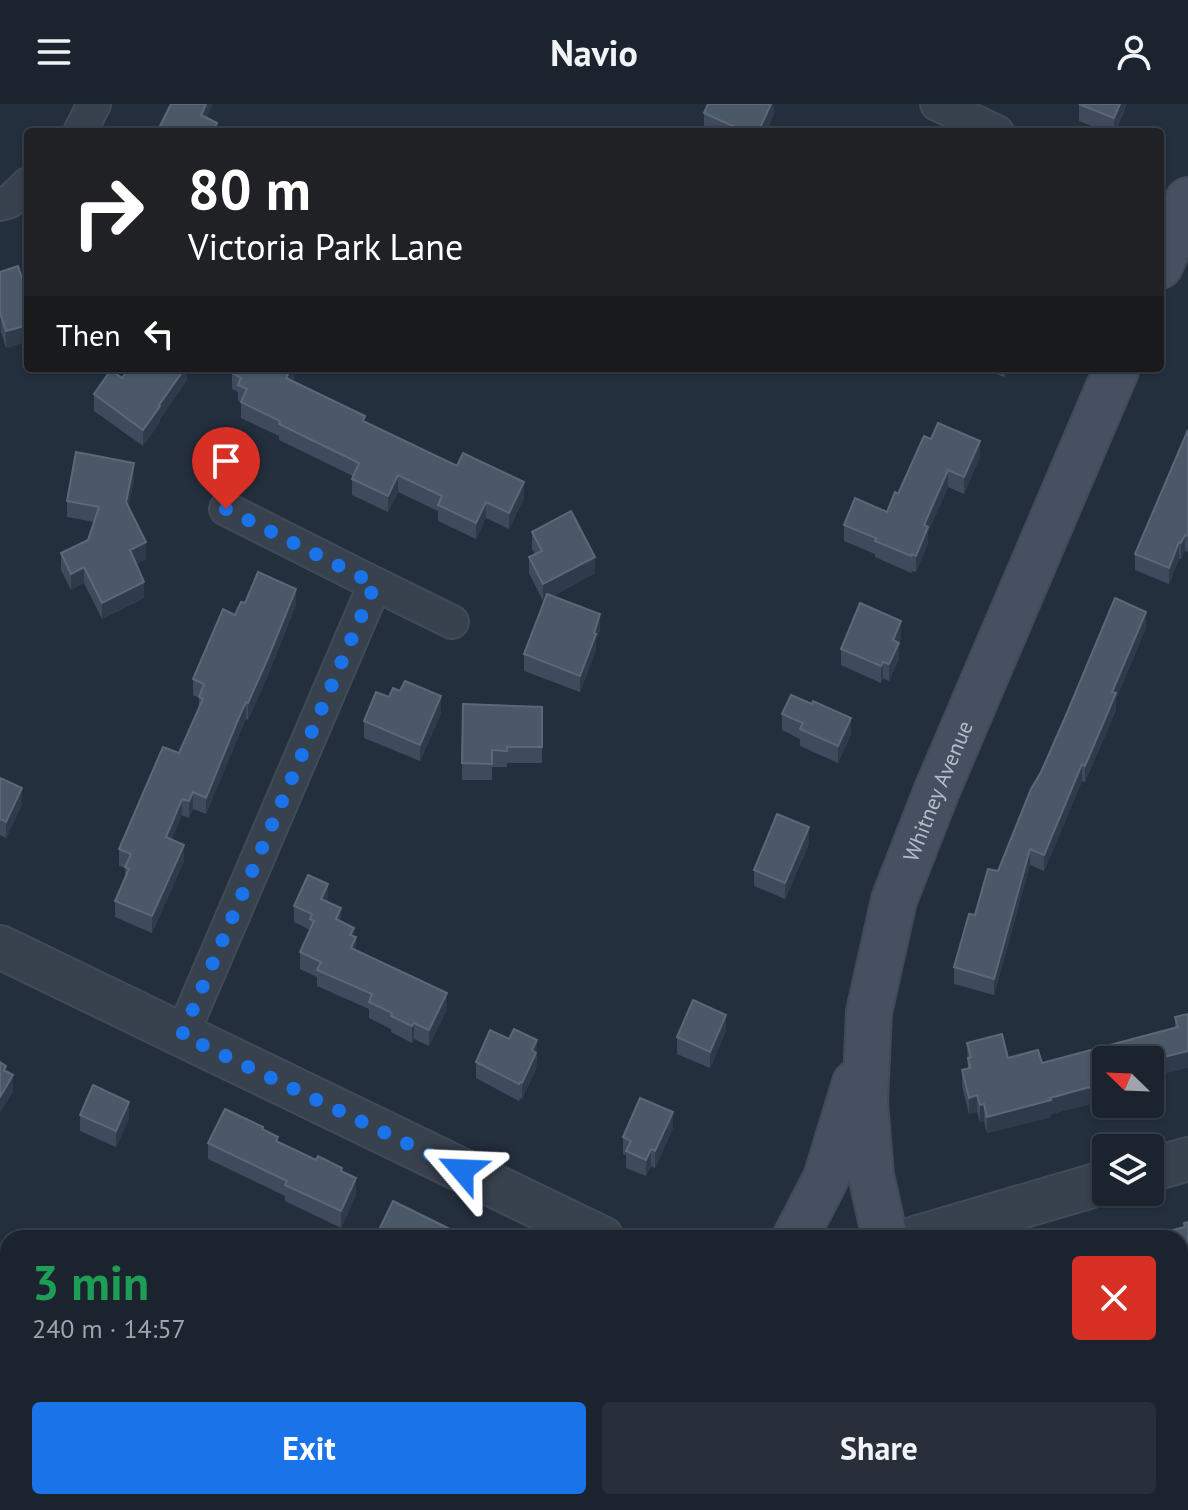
<!DOCTYPE html>
<html lang="en">
<head>
<meta charset="utf-8">
<style>
	:root { --surface:#1b232e; --page:#282f3a; --text:#f1f3f6; --muted:#a0a4aa; --line:#39404a; --accent:#1a73e8 }
	body { margin:0; font-family:"PT Sans",sans-serif; background:var(--page); color:var(--text); height:100vh; display:flex; flex-direction:column; font-size:30px; white-space:nowrap }
	* { box-sizing:border-box; margin:0 }
	p { font-size:26px; color:var(--muted) }
	.icon { flex:none; width:44px; height:44px; fill:none; stroke:currentColor; stroke-width:2; stroke-linecap:round; stroke-linejoin:round }
	.map { position:relative; flex:1; overflow:hidden }
	.sheet { position:absolute; left:0px; top:1126px; width:1188px; height:280px; display:flex; flex-direction:column; background:var(--surface); border-radius:24px 24px 0 0; box-shadow:0 2px 6px #0004,0 0 0 2px var(--line) }
	.sheet>* { flex:none }
	.hud { position:absolute; left:24px; top:24px; width:1140px; height:244px; border-radius:8px; box-shadow:0 2px 6px #0004,0 0 0 2px var(--line); background:#202124; color:#fff; overflow:hidden }
	.needle { width:52px; rotate:293deg }
	.tools { position:absolute; left:1092px; top:942px; display:grid; gap:16px }
	.tools a { display:grid; place-items:center; width:72px; height:72px; border-radius:8px; background:var(--surface); box-shadow:0 2px 6px #0004,0 0 0 2px var(--line); font-size:40px }
	.pin { position:absolute; display:grid; place-items:center; width:68px; height:68px; color:#fff; margin:-82px -34px; border-radius:50% 50% 50% 0; rotate:-45deg; box-shadow:0 0 8px #0007 }
	.pin .icon { rotate:45deg }
	.me { position:absolute; width:88px; margin:-44px; rotate:296deg; stroke-linejoin:round; filter:drop-shadow(0 0 6px #0008) }
	.turn { display:flex; align-items:center; gap:28px; height:168px; padding:0 32px; font-size:36px }
	.turn .icon { width:104px; height:104px; stroke-width:2.5 }
	.turn b { display:block; font-size:56px; line-height:68px }
	.then { display:flex; align-items:center; height:76px; padding:0 32px; background:#0003; gap:16px; font-size:30px }
	.round { display:grid; place-items:center; flex:none; width:84px; height:84px; border-radius:8px; background:var(--page) }
	.summary { display:flex; align-items:center; justify-content:space-between; height:136px; padding:0 32px }
	h1 { font-size:48px; font-weight:800; line-height:60px; color:#1e9e55 }
	.action { display:flex; gap:16px; margin-top:auto; padding:16px 32px }
	.action a { flex:1; height:92px; border-radius:8px; background:var(--accent); color:#fff; font-size:32px; font-weight:800; line-height:92px; text-align:center }
	.action a+a { background:var(--page); color:var(--text) }
	header { display:flex; justify-content:space-between; align-items:center; height:104px; padding:0 32px; background:var(--surface); font-size:36px; font-weight:800 }
	.map>svg:first-child { display:block }
</style>
</head>
<body>
<header><svg class="icon" aria-label="menu" viewBox="0 0 24 24"><path d="M4 6h16M4 12h16M4 18h16"/></svg>Navio<svg class="icon" aria-label="person" viewBox="0 0 24 24"><circle cx="12" cy="8" r="4"/><path d="M4 21q1-7 8-7t8 7"/></svg></header>
<div class="map">
<svg width="1188" height="1406" viewBox="0 0 1188 1406">
	<rect width="100%" height="100%" fill="#242f3e"/>
	<polygon fill="#263c3f" points="8,1388 8,1398 543,1398 540,1406 0,1406"/>
	<g fill="none" stroke-linecap="round" stroke-linejoin="round">
		<defs>
			<g id="minor">
				<polyline points="937,0 997,28"/>
				<polyline points="80,28 94,0"/>
				<polyline points="0,100 10,97 28,80"/>
				<polyline points="375,480 452,518"/>
				<polyline points="182,931 375,480 226,405"/>
			</g>
			<g id="tertiary">
				<polyline points="0,843 602,1134"/>
				<polyline points="1150,1066 1188,1055"/>
				<polyline points="915,1134 1106,1078"/>
			</g>
			<g id="secondary">
				<polyline points="1160,162 1188,96"/>
				<polyline points="795,1134 826,1074 855,979"/>
				<path id="s1" d="M885,1134L871,1071L865,998L869,908L894,796L937,686L1117,264"/>
				<polyline points="975,1398 976,1406"/>
			</g>
		</defs>
		<use href="#minor" stroke="#414a57" stroke-width="36"/>
		<use href="#tertiary" stroke="#414a57" stroke-width="46"/>
		<use href="#secondary" stroke="#414a57" stroke-width="48"/>
		<use href="#minor" stroke="#38414e" stroke-width="32"/>
		<use href="#tertiary" stroke="#38414e" stroke-width="42"/>
		<use href="#secondary" stroke="#465061" stroke-width="44"/>
	</g>
	<g fill="#3f4b5c">
		<polygon points="774,0 774,10 766,28 709,28 704,26 704,9"/>
		<polygon points="1079,0 1127,0 1115,28 1107,28 1079,17"/>
		<polygon points="0,168 28,193 28,237 6,244 1,228"/>
		<polygon points="187,264 187,276 160,315 160,318 143,342 94,307 94,290 122,274"/>
		<polygon points="294,264 294,274 292,277 365,318 524,394 509,425 486,414 476,435 438,417 438,407 398,388 388,408 352,391 352,375 353,372 279,336 279,332 241,314 241,298 238,297 238,288 232,285 232,269"/>
		<polygon points="983,264 1018,264 1016,268 1008,265 1004,273"/>
		<polygon points="1188,326 1188,448 1185,447 1181,455 1179,455 1169,480 1135,466 1135,450"/>
		<polygon points="931,335 980,353 964,390 948,383 928,428 928,439 916,468 912,467 911,469 875,453 875,450 844,437 844,421 887,408"/>
		<polygon points="134,376 128,403 146,455 136,460 144,494 102,515 84,479 71,486 61,466 61,449 88,436 94,418 67,413 67,397"/>
		<polygon points="532,428 595,469 553,492 600,526 596,537 596,546 580,588 524,567 524,550 545,496 543,497 529,469 529,453 535,450 532,445"/>
		<polygon points="245,499 296,501 268,571 248,616 246,615 237,635 206,710 193,705 189,714 182,711 172,735 184,757 152,829 115,813 115,797 125,774 125,764 119,762 119,745 179,649 199,604 199,594 193,591 193,575 235,511"/>
		<polygon points="1146,524 1116,595 1116,606 1085,678 1082,677 1044,767 1030,761 994,891 954,880 954,863 975,811 998,767"/>
		<polygon points="901,533 899,540 899,555 889,577 883,574 881,579 841,561 841,545"/>
		<polygon points="389,593 441,609 420,657 364,634 364,617"/>
		<polygon points="463,600 542,603 542,659 507,659 507,663 492,663 492,676 462,676"/>
		<polygon points="782,610 851,630 838,659 800,642 800,635 782,626"/>
		<polygon points="0,674 22,700 6,734 0,731"/>
		<polygon points="809,740 785,795 754,782 754,766"/>
		<polygon points="328,797 327,798 341,818 354,832 356,846 447,905 429,942 414,935 412,939 391,928 391,925 369,914 369,905 317,882 317,873 300,865 300,848 310,826 294,818 294,802"/>
		<polygon points="1188,910 1163,970 1163,982 1150,986 1150,956 1106,956 1106,1000 1119,1000 1107,1003 1105,999 1091,1003 1090,1000 1051,1010 1051,1013 987,1029 984,1017 980,1018 977,1008 969,1010 962,982 962,966 968,964 967,939 1008,954 1042,959 1175,924 1175,913"/>
		<polygon points="726,927 710,964 677,950 677,933"/>
		<polygon points="537,952 536,965 522,995 520,994 519,997 476,974 476,958"/>
		<polygon points="80,1011 129,1015 116,1043 80,1027"/>
		<polygon points="673,1024 655,1064 651,1062 646,1072 626,1064 626,1051 623,1050 623,1033"/>
		<polygon points="263,1025 278,1038 342,1068 356,1091 341,1124 285,1097 285,1092 208,1055 208,1039"/>
		<polygon points="1072,1398 1125,1398 1126,1406 1082,1406 1081,1401 1073,1403"/>
	</g>
	<g fill="#2f3b4b">
		<polygon points="206,0 213,0 201,27 201,11"/>
		<polygon points="771,0 774,0 774,10 766,28 758,28"/>
		<polygon points="1120,0 1127,0 1114,28 1114,14"/>
		<polygon points="0,212 1,212 1,228 0,229"/>
		<polygon points="28,221 28,237 6,244 6,227"/>
		<polygon points="185,264 187,264 187,276 160,315 160,318 143,342 143,326 159,301"/>
		<polygon points="291,264 294,264 294,274 286,291 286,274"/>
		<polygon points="980,337 980,353 964,390 964,373"/>
		<polygon points="134,359 134,376 126,414 126,398"/>
		<polygon points="948,366 948,383 928,428 928,439 916,468 916,452 924,421"/>
		<polygon points="398,371 398,388 388,408 388,392"/>
		<polygon points="524,378 524,394 509,425 509,409"/>
		<polygon points="486,398 486,414 476,435 476,419"/>
		<polygon points="1185,431 1185,447 1181,455 1181,439"/>
		<polygon points="146,438 146,455 130,463 130,446"/>
		<polygon points="1179,438 1179,455 1169,480 1169,464"/>
		<polygon points="595,453 595,469 543,497 543,480"/>
		<polygon points="84,463 84,479 71,486 71,470"/>
		<polygon points="144,478 144,494 102,515 102,499"/>
		<polygon points="296,485 296,501 268,571 248,616 248,599"/>
		<polygon points="1146,508 1146,524 1116,595 1116,606 1085,678 1085,662 1112,588"/>
		<polygon points="600,510 600,526 596,537 596,546 580,588 580,572"/>
		<polygon points="901,517 901,533 899,540 899,555 889,577 889,560 893,536"/>
		<polygon points="883,558 883,574 881,579 881,562"/>
		<polygon points="441,592 441,609 420,657 420,641"/>
		<polygon points="246,598 246,615 206,710 206,694"/>
		<polygon points="851,614 851,630 838,659 838,642"/>
		<polygon points="1082,660 1082,677 1044,767 1044,751"/>
		<polygon points="22,684 22,700 6,734 6,718"/>
		<polygon points="193,688 193,705 189,714 189,697"/>
		<polygon points="182,695 182,711 166,749 166,733"/>
		<polygon points="809,723 809,740 785,795 785,779"/>
		<polygon points="184,741 184,757 152,829 152,812"/>
		<polygon points="1030,745 1030,761 994,891 994,875"/>
		<polygon points="328,780 328,797 321,812 321,795"/>
		<polygon points="341,804 341,820 336,815"/>
		<polygon points="354,824 354,838 356,833 356,850 351,860 350,831"/>
		<polygon points="447,889 447,905 429,942 429,926"/>
		<polygon points="726,911 726,927 710,964 710,948"/>
		<polygon points="414,919 414,935 412,939 412,922"/>
		<polygon points="537,936 536,965 522,995 522,979 532,946"/>
		<polygon points="1188,947 1188,964 1163,970 1163,982 1150,986 1150,969 1160,954"/>
		<polygon points="13,971 13,988 0,1009 0,993"/>
		<polygon points="1105,982 1105,999 1091,1003 1091,986"/>
		<polygon points="1090,983 1090,1000 1051,1010 1051,1013 987,1029 987,1013"/>
		<polygon points="977,991 977,1008 969,1010 969,994"/>
		<polygon points="129,998 129,1015 116,1043 116,1027"/>
		<polygon points="984,1000 984,1017 980,1018 980,1001"/>
		<polygon points="1107,1000 1119,1000 1107,1003"/>
		<polygon points="673,1008 673,1024 655,1064 655,1047"/>
		<polygon points="651,1045 651,1062 646,1072 646,1056"/>
		<polygon points="356,1074 356,1091 341,1124 341,1107"/>
		<polygon points="1188,1163 1188,1183 1180,1185 1180,1168"/>
	</g>
	<g fill="#4b5868" stroke="#5c6777" stroke-width="2">
		<polygon points="171,0 206,0 201,11 217,19 213,28 161,28 158,26"/>
		<polygon points="708,0 771,0 758,28 746,28 704,9"/>
		<polygon points="1079,0 1120,0 1114,14"/>
		<polygon points="18,162 28,193 28,221 6,227 1,212 0,212 0,168"/>
		<polygon points="129,264 185,264 159,301 160,302 143,326 94,290 111,266 122,274"/>
		<polygon points="234,264 291,264 286,274 365,312 363,317 457,362 463,349 524,378 509,409 486,398 476,419 438,401 442,392 398,371 388,392 352,375 359,359 279,320 280,317 241,298 247,285 238,281 241,274 232,269"/>
		<polygon points="938,319 980,337 964,373 948,366 924,421 928,423 916,452 912,450 911,452 875,437 876,434 844,421 855,394 887,408 895,388 898,390 924,332 931,335"/>
		<polygon points="1188,326 1188,432 1185,431 1181,439 1179,438 1169,464 1135,450"/>
		<polygon points="76,348 134,359 126,398 146,438 130,446 144,478 102,499 84,463 71,470 61,449 88,436 99,403 67,397"/>
		<polygon points="571,407 595,453 543,480 529,453 542,447 532,428"/>
		<polygon points="258,468 296,485 268,554 248,599 246,598 237,618 206,694 193,688 189,697 182,695 166,733 184,741 152,812 115,797 129,765 125,763 131,750 119,745 163,643 179,649 203,595 199,593 204,580 193,575 223,505 235,511 241,498 245,499"/>
		<polygon points="547,490 600,510 594,529 596,530 580,572 524,550"/>
		<polygon points="1115,494 1146,508 1112,588 1116,589 1085,662 1082,660 1044,751 1030,745 994,875 954,863 969,810 975,811 988,765 998,767 1031,685 1041,668 1067,609"/>
		<polygon points="860,499 901,517 893,536 899,539 889,560 883,558 881,562 841,545"/>
		<polygon points="405,577 441,592 420,641 364,617 376,588 389,593 393,584 400,587"/>
		<polygon points="791,591 812,600 813,597 851,614 838,642 800,625 803,619 782,610"/>
		<polygon points="463,600 542,603 542,643 507,643 507,647 492,646 492,660 462,659"/>
		<polygon points="0,674 22,684 6,718 0,715"/>
		<polygon points="777,710 809,723 785,779 754,766"/>
		<polygon points="308,771 328,780 321,795 341,804 336,815 354,824 350,831 356,833 351,844 447,889 429,926 414,919 412,922 391,912 392,909 369,898 372,890 317,866 321,858 300,848 314,817 310,815 312,810 294,802"/>
		<polygon points="693,896 726,911 710,948 677,933"/>
		<polygon points="1188,910 1188,947 1160,954 1163,966 1150,969 1150,956 1106,956 1106,985 1105,982 1091,986 1090,983 1050,994 1051,996 987,1013 984,1000 980,1001 977,991 969,994 962,966 970,964 968,954 971,953 967,939 1002,930 1008,954 1038,946 1042,959 1178,923 1175,913"/>
		<polygon points="514,925 537,936 532,946 536,949 522,979 520,978 519,980 476,958 490,926 509,935"/>
		<polygon points="0,958 6,962 4,966 13,971 0,993"/>
		<polygon points="93,981 129,998 116,1027 80,1011"/>
		<polygon points="640,994 673,1008 655,1047 651,1045 646,1056 626,1047 631,1037 623,1033"/>
		<polygon points="225,1005 263,1023 262,1025 278,1033 276,1037 316,1056 318,1052 342,1064 341,1067 356,1074 341,1107 285,1081 287,1077 208,1039"/>
		<polygon points="393,1097 468,1134 382,1134 376,1132"/>
		<polygon points="1188,1118 1188,1166 1180,1168 1180,1134 1141,1134 1185,1123 1184,1119"/>
		<polygon points="725,1398 862,1398 863,1401 858,1402 858,1406 686,1406"/>
		<polygon points="1084,1398 1125,1398 1126,1406 1086,1406"/>
	</g>
	<g fill="none" stroke-linecap="round" stroke-linejoin="round">
		<polyline stroke="#1a73e8" stroke-width="14" stroke-dasharray="0 25.2" points="226,405 375,480 182,931 462,1066"/>
	</g>
	<g text-anchor="middle" dominant-baseline="central" stroke-width="8" stroke-linejoin="round" paint-order="stroke">
		<g font-size="22" fill="#b4bcc9" stroke="#1d2633">
			<text stroke="none"><textPath href="#s1" startOffset="460">Whitney Avenue</textPath></text>
		</g>
	</g>
</svg>
<div class="tools">
<a><svg class="needle" viewBox="-14 -14 28 28"><path d="M0-13l5 13h-10z" fill="#e53935"/><path d="M0 13l5-13h-10z" fill="#a0a4aa"/></svg></a>
<a><svg class="icon" aria-label="layers" viewBox="0 0 24 24"><path d="M12 4l9 5-9 5-9-5zM3 14l9 5 9-5"/></svg></a>
</div>
<div class="pin" style="left:226px;top:405px;background:#d93025"><svg class="icon" aria-label="arrive" viewBox="0 0 24 24"><path d="M6 21V4h12l-3 4 3 4H6"/></svg></div>
<svg class="me" style="left:462px;top:1066px" viewBox="-20 -20 40 40"><path d="M0-17L14 15 0 8-14 15z" fill="#1a73e8" stroke="#fff" stroke-width="4"/></svg>
<div class="hud">
<div class="turn"><svg class="icon" aria-label="right" viewBox="0 0 24 24"><path d="M7 20v-9h11M14 6l5 5-5 5"/></svg><div><b>80 m</b>Victoria Park Lane</div></div>
<div class="then">Then<svg class="icon" aria-label="left" viewBox="0 0 24 24"><path d="M17 20v-9H6M10 6l-5 5 5 5"/></svg></div>
</div>
<section class="sheet">
<div class="summary"><div><h1>3 min</h1><p>240 m · 14:57</p></div><a class="round" style="background:#d93025;color:#fff"><svg class="icon" aria-label="close" viewBox="0 0 24 24"><path d="M6 6l12 12M18 6L6 18"/></svg></a></div>
<div class="action"><a>Exit</a><a>Share</a></div>
</section>
</div>
</body>
</html>
